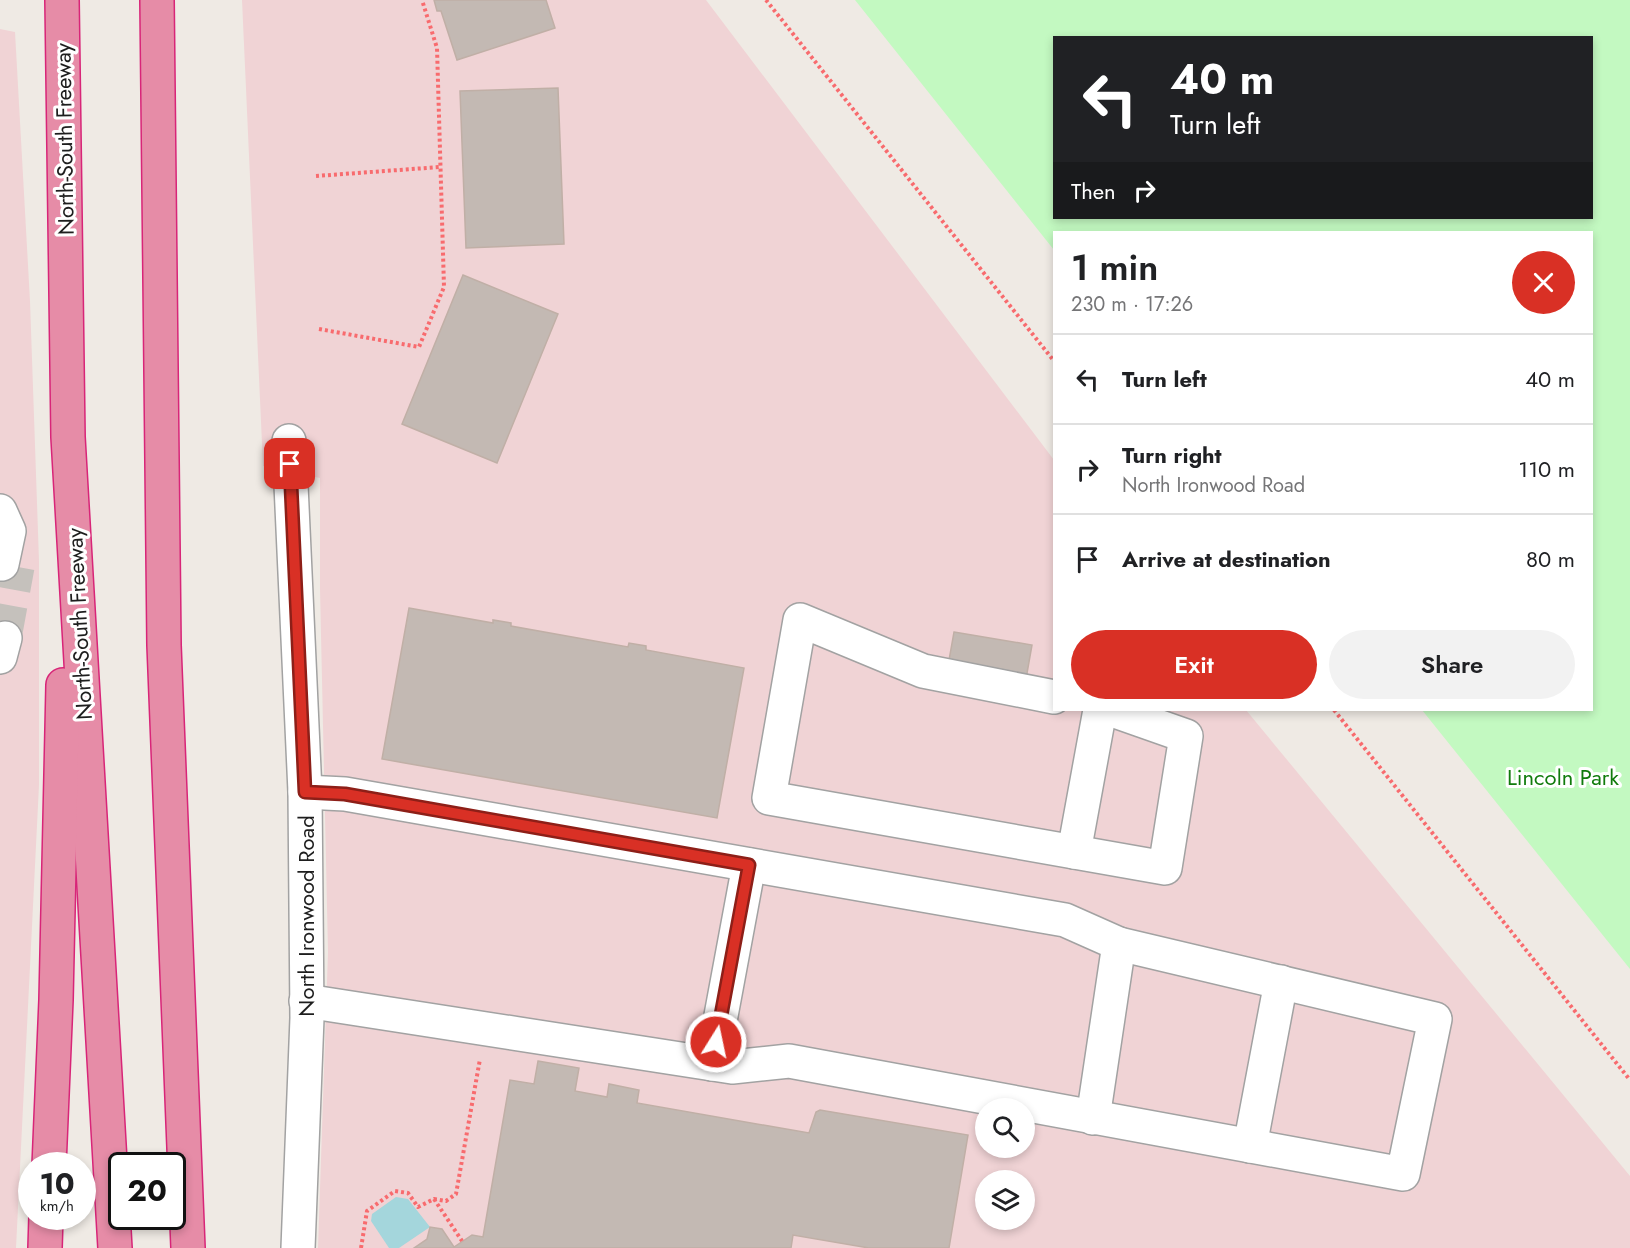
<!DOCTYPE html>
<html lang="en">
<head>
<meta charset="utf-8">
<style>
	:root { --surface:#fff; --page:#f2f2f2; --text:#202124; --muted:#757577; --line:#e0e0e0; --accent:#d93025 }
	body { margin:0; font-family:Jost,sans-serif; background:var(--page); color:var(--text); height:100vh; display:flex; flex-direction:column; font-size:22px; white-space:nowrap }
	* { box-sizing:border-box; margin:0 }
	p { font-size:20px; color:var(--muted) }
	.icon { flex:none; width:33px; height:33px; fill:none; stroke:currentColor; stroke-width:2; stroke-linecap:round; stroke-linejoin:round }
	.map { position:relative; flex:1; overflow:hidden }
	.side { position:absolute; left:1053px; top:231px; width:540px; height:480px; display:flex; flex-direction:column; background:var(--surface); border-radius:0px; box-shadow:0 3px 9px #0003 }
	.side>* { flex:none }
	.guide { position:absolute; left:1053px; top:36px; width:540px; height:183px; border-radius:0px; box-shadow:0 3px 9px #0003; background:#202124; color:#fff; overflow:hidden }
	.buttons { position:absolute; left:975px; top:1098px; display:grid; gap:12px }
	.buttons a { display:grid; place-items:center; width:60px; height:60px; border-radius:50%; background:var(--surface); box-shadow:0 3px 9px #0003; font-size:30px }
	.speed { position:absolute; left:18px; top:1152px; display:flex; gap:12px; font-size:30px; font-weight:700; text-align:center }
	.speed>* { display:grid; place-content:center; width:78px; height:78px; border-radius:50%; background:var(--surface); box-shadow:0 3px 9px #0003; line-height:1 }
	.speed small { font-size:15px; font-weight:400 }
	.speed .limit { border:3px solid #111; border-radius:9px; background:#fff; color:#111 }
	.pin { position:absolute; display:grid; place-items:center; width:51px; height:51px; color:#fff; margin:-26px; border-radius:12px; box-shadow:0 3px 9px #0006 }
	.me { position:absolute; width:66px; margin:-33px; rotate:10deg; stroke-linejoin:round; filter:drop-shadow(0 0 4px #0008) }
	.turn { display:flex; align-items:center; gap:21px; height:126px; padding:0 18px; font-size:27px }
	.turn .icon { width:78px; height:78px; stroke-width:2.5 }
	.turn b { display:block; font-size:42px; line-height:51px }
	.then { display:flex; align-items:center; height:57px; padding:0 18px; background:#0003; gap:12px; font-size:22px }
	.round { display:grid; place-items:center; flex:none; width:63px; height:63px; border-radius:32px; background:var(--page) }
	.overview { display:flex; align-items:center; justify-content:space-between; height:102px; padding:0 18px }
	h1 { font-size:36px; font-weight:600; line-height:45px }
	.button { display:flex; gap:12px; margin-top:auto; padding:12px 18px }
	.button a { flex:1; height:69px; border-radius:36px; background:var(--accent); color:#fff; font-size:24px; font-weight:600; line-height:69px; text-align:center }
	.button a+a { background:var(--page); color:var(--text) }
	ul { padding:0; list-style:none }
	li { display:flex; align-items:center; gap:18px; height:90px; padding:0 18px; border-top:2px solid var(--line) }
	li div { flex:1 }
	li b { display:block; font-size:22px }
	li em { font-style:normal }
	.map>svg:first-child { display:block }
</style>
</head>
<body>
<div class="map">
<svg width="1630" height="1248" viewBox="0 0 1630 1248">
	<rect width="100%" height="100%" fill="#efeae4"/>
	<g fill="#f0d3d5" fill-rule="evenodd">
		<path d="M242,0H706L1054,460V710H1246L1630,1176V1248H318L328,952L320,589V478L263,466ZM986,1108H1024V1148H986ZM986,1180H1024V1220H986Z"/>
		<polygon points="0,29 15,32 30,301 39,561 39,785 16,1248 0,1248"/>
	</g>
	<path fill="#c3f9c1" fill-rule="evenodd" d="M855,0H1630V969L1422,710H1592V232H1054V250ZM1054,38H1592V218H1054Z"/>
	<polygon fill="#a4d6dc" points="396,1197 408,1199 430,1227 399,1248 389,1248 371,1221 372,1214"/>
	<g fill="#c3b9b3" stroke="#c0afa6" stroke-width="1.5">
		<polygon points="434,0 546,0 555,28 457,60 441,11 437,11"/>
		<polygon points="558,88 564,244 466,248 460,91"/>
		<polygon points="463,275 558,314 497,463 402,424"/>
		<polygon points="409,608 493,623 493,620 511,623 511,626 628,647 629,643 646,646 646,650 744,668 717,818 382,759"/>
		<polygon points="954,632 1032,645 1026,679 948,666"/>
		<polygon points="538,1061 579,1068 575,1091 607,1097 609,1084 639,1090 637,1103 809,1133 816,1112 820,1110 968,1135 949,1248 869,1248 793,1235 791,1248 414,1248 427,1239 430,1227 442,1229 454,1247 472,1235 483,1237 510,1080 534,1084"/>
	</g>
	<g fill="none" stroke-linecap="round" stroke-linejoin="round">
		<polyline stroke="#c5c1bc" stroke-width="33" stroke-dasharray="33 16" stroke-linecap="butt" points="5,638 18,567"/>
		<defs>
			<g id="minor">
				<polyline points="289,441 305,792 307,1018 298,1248"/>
				<polyline points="0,511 9,531 2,564"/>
				<polyline points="0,657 5,638"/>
				<polyline points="1054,697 923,671 800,620 769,798 1165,868 1186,736 1112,710"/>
				<polyline points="305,792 345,794 1065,920 1119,944 1093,1118"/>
				<polyline points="1074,852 1100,710"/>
				<polyline points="306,1001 732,1067 789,1061 1403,1174 1435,1019 1119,944"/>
				<polyline points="712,1064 749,865"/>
				<polyline points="1250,1146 1281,982"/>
			</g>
			<g id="highway">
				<polyline points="62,0 68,437 115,1248"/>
				<polyline points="157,0 164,645 188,1248"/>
				<polyline points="49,1166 56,1000 63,685"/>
				<polyline points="45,1248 46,1216"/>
			</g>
		</defs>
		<use href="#minor" stroke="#a2a2a2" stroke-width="36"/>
		<use href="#highway" stroke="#d82578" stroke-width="36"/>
		<g stroke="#f86b6e" stroke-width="4" stroke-dasharray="3 3" stroke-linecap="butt">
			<polyline points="766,0 1054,361"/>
			<polyline points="316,176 440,167"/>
			<polyline points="319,329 419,347 444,287 437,48 422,0"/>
			<polyline points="1334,710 1630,1080"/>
			<polyline points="434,1199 462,1241"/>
			<polyline points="361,1248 367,1211 395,1191 408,1193 418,1207 434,1199 446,1201 456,1194 480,1059"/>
		</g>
		<use href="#minor" stroke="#fff" stroke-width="33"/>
		<use href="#highway" stroke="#e68ca7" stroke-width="33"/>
	</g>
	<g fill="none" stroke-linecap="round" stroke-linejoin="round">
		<defs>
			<polyline id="route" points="290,464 305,792 345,794 749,865 716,1042"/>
		</defs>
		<use href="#route" stroke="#8d1f18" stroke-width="15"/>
		<use href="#route" stroke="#d93025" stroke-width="10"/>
	</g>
	<g text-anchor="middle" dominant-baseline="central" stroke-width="6" stroke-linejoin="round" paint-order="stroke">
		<g font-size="22" fill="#1e1e1e" stroke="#fff">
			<text transform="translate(64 139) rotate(-91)">North-South Freeway</text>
			<text transform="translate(79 624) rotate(-93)">North-South Freeway</text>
			<text transform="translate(306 916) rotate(-90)">North Ironwood Road</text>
		</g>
		<g font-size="22" fill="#107b0c" stroke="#fff">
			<text x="1563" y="777">Lincoln Park</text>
		</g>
	</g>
</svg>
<div class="buttons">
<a><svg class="icon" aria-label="search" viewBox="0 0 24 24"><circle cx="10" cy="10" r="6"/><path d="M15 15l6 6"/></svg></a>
<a><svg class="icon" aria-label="layers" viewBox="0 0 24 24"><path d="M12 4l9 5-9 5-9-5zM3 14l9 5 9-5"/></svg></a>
</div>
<div class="speed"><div>10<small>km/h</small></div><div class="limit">20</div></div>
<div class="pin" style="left:290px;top:464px;background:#d93025"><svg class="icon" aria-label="arrive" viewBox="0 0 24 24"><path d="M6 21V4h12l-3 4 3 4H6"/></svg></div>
<svg class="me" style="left:716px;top:1042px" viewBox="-20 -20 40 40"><circle r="17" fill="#d93025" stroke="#fff" stroke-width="3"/><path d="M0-11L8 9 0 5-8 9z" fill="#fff"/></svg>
<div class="guide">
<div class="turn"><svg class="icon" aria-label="left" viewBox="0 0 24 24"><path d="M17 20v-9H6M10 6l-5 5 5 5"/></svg><div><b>40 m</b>Turn left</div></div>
<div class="then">Then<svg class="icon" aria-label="right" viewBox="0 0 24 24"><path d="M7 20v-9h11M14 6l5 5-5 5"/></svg></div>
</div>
<section class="side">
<div class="overview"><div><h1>1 min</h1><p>230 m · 17:26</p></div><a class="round" style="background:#d93025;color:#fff"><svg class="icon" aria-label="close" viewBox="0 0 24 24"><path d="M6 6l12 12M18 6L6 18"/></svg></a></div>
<ul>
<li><svg class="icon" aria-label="left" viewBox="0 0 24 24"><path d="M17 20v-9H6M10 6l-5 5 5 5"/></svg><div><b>Turn left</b></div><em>40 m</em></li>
<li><svg class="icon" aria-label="right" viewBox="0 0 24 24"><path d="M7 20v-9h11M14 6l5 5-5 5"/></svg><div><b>Turn right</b><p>North Ironwood Road</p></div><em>110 m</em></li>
<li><svg class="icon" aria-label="arrive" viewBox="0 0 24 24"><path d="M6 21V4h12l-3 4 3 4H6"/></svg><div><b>Arrive at destination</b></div><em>80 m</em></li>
</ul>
<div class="button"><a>Exit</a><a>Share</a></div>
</section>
</div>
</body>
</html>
